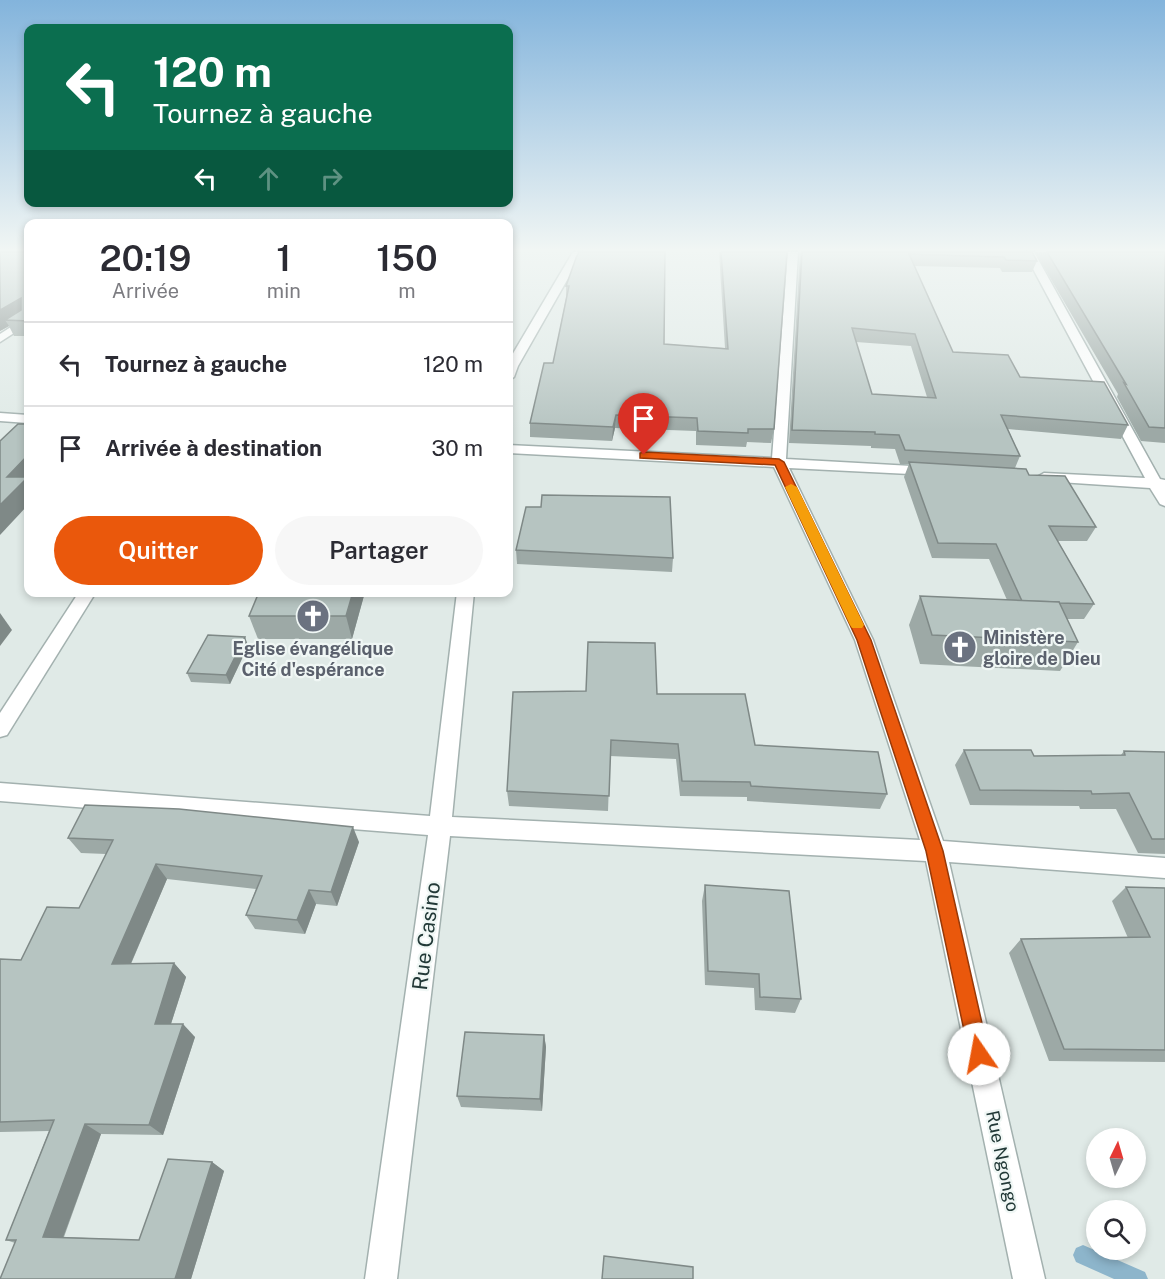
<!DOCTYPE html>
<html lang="fr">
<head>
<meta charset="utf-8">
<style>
	:root { --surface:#fff; --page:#f7f7f7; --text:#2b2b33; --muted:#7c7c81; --line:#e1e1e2; --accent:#ea580c }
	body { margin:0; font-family:"Public Sans",sans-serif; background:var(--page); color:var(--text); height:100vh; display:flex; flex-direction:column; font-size:22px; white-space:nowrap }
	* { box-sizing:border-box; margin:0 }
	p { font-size:20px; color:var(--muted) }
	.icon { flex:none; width:33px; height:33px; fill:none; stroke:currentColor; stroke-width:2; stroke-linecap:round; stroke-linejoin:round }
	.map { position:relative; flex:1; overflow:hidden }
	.drawer { position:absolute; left:24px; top:219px; width:489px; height:378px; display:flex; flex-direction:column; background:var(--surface); border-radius:12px; box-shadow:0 3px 9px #0003 }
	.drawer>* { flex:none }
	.top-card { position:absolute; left:24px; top:24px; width:489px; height:183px; border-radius:12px; box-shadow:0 3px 9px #0003; background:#0b6e4f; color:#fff; overflow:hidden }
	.needle { width:39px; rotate:5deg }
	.controls { position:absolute; left:1086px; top:1128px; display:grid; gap:12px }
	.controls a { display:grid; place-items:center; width:60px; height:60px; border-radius:50%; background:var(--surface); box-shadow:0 3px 9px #0003; font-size:30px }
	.pin { position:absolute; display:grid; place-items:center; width:51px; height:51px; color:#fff; margin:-62px -26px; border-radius:50% 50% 50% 0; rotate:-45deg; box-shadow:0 0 6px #0007 }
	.pin .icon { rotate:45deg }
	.me { position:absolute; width:66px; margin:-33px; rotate:348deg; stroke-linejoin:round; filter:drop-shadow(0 0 4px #0008) }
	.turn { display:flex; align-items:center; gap:21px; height:126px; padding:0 30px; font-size:27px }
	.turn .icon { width:78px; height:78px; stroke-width:2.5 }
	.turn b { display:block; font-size:42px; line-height:51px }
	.lanes { display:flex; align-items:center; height:57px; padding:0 30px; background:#0003; justify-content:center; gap:30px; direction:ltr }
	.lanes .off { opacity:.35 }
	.eta { display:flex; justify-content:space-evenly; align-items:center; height:102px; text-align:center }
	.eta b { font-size:36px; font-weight:600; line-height:42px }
	.primary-button { display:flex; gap:12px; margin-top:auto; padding:12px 30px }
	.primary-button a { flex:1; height:69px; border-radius:36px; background:var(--accent); color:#fff; font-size:24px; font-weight:600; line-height:69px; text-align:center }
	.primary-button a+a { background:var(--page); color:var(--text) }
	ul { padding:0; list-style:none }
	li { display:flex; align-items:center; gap:18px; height:84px; padding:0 30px; border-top:2px solid var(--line) }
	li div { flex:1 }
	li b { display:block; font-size:22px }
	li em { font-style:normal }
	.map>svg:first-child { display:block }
</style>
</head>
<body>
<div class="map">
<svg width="1165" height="1279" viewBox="0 0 1165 1279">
	<rect width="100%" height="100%" fill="#e0eae7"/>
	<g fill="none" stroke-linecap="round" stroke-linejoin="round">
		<polygon fill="#8db5cb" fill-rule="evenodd" points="1083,1245 1145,1272 1148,1279 1114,1279 1076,1262 1073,1255 1076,1248"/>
		<defs>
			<g id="street">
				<polygon points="573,252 583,252 518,366 514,377 508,381 508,362"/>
				<polygon points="788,252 798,252 786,459 930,467 937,471 930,475 789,468 873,640 943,841 1165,858 1165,878 949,862 1045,1279 1013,1279 926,861 450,836 397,1279 365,1279 428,835 0,801 0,783 430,816 457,592 474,592 452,817 920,840 855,640 774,467 508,453 508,445 772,458"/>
				<polygon points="1024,252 1034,252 1160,479 1165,480 1165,506 1160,504 1150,488 1044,481 1037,477 1044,473 1145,478"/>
				<polygon points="28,316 28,324 0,342 0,334"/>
				<polygon points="0,413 28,415 28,423 0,421"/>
				<polygon points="79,592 96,592 7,735 0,737 0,713"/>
			</g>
		</defs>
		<use href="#street" stroke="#a3b1af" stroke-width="3"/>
		<use href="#street" fill="#fff" fill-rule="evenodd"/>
	</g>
	<g fill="#9da9a6" fill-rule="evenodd">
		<polygon points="0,252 28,252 28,336 14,336 9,326 0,331"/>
		<polygon points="719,252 787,252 774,429 771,443 747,442 746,447 696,445 696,431 615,428 612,441 530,437 530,423 553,363 566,298 566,286 576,258 664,344 725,348"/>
		<path d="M800,252H1032L1037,261L1032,272H1002L1000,268L914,266L953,352L1020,377L1128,425L1121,439L1008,429L1020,456L1015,468L1029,475L1096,527L1087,541H1058L1094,604L1084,619H1067L1078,642L1060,671L920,664L909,625L920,596L1007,600L989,559L932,558L904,477L909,464H900L895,449L871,448V446L789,443ZM856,342L911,346L927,397L872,394Z"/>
		<polygon points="1035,252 1165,252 1165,443 1141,441 1117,397 1118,394"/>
		<polygon points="516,550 673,558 672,572 517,564"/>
		<polygon points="365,592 352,639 258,639 249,616"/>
		<polygon points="245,637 248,646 230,684 191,682 187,673"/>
		<polygon points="657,694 755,745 887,794 880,809 747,801 747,797 680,796 676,759 610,756 608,811 509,806 507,791"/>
		<polygon points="964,750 1034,756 1121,755 1124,751 1165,752 1165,854 1138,853 1116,809 1080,809 1079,806 970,805 955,765"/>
		<polygon points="68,838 359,842 337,906 316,904 305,934 255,929 246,915 256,889 167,879 131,964 174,963 186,977 171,1024 195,1037 163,1135 101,1134 64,1237 139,1240 212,1162 224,1171 191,1279 15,1243 6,1240 49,1131 0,1132 0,959 21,960 79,908 106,854 81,853"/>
		<polygon points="705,885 801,999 795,1013 755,1010 754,988 705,985 702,901"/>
		<polygon points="1126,887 1165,888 1165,1062 1049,1061 1009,953 1021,939 1128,938 1112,901"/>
		<polygon points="544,1035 546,1047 542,1111 461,1107 457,1096"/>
	</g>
	<g fill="#7f8987">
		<polygon points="21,298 28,314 5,320 9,326 0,331 0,310"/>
		<polygon points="616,415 615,428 612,441 613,427"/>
		<polygon points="28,455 28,505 0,535 0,505 7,477"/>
		<polygon points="353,592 365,592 352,639 346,616"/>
		<polygon points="0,613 12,630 0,646"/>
		<polygon points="245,637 248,646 230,684 226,675"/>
		<polygon points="353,827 359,842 337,906 331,892"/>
		<polygon points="156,864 167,879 125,977 112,964"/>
		<polygon points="309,890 316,904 305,934 297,920"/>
		<polygon points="174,963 186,977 167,1036 155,1024"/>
		<polygon points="183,1024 195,1037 163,1135 149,1125"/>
		<polygon points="544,1035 546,1047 542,1111 540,1099"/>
		<polygon points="85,1124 101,1134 61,1243 43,1237"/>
		<polygon points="212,1162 224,1171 191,1279 175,1279"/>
	</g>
	<g fill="#b6c4c1" stroke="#7f8987" stroke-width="1.5" fill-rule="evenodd">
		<polygon points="0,252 28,252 28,321 5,320 21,310 21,298 0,310"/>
		<polygon points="579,252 665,252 664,344 728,349 721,252 787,252 774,429 748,429 748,433 698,431 697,418 616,415 613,427 530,423 544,363 553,363 569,286 566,286 576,258"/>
		<path d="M802,252H1032L1037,261L1006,260L1004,257L909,254L953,352L1008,355L1020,377L1104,382L1128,425L1001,415L1020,456L905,450L899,435L875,434V432L792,430ZM852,328L915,334L936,398L872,394Z"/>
		<polygon points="1047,252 1165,252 1165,428 1149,427 1124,383 1126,384"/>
		<polygon points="18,424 28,424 28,455 7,477 28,477 0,505 0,441"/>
		<polygon points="909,462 1026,469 1029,475 1065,476 1096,527 1049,526 1094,604 1059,603 1059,602 1022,601 996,544 938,543"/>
		<polygon points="542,495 670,497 673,558 516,550 526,507 541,507"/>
		<polygon points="259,592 353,592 346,616 249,616"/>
		<polygon points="920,596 1059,602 1078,642 932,635"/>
		<polygon points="208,635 245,637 226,675 187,673"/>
		<polygon points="588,642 655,643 657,694 745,694 755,745 878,752 887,794 751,786 750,782 682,781 678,744 611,740 609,796 507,791 513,692 586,691"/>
		<polygon points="964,750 1031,750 1034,756 1125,755 1124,751 1165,752 1165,839 1152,839 1129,793 1092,794 1091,791 980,790"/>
		<polygon points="85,805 179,809 353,827 331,892 309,890 297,920 246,915 262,876 156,864 112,964 174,963 155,1024 183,1024 149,1125 85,1124 43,1237 139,1240 168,1159 212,1162 175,1279 0,1279 16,1240 6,1240 54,1120 0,1122 0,959 21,960 47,907 79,908 113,840 68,838"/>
		<polygon points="705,885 789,891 801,999 760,997 759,974 708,971"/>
		<polygon points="1126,887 1165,888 1165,1050 1064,1049 1021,939 1150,937"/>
		<polygon points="465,1032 544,1035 540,1099 457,1096"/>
		<polygon points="604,1256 693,1267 693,1279 602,1279"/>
	</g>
	<linearGradient id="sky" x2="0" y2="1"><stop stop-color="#83b4dc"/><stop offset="0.58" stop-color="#f1f6f4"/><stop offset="1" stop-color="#f1f6f4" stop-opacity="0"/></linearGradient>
	<rect width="1165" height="431" fill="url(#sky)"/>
	<polygon fill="#ea580c" stroke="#983908" stroke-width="1.5" points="644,452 779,459 784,462 871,640 943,851 989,1054 987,1061 979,1064 972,1061 969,1054 926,851 857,640 775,465 640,458 640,453"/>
	<polygon fill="#f59e0b" points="791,484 797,487 864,625 862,628 852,628 850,625 785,487"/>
	<defs>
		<symbol id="church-disc" viewBox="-11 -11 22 22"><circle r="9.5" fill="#6b7280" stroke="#f0f7f5"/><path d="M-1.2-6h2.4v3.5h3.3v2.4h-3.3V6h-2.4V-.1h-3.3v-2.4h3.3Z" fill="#fff"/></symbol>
	</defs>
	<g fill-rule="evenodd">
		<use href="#church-disc" x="294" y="597" width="38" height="38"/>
		<use href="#church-disc" x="941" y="628" width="38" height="38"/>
	</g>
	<g text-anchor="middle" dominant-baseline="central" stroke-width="4.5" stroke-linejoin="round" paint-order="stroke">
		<g font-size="18" font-weight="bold" fill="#5b616d" stroke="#f0f7f5" text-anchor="start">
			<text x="983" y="637">Ministère<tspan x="983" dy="21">gloire de Dieu</tspan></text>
			<text x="313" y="648" text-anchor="middle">Eglise évangélique<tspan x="313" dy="21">Cité d'espérance</tspan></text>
		</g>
		<g font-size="18" fill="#223937" stroke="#f0f7f5">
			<text transform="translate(1003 1161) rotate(78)">Rue Ngongo</text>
		</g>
		<g font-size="21" fill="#223937" stroke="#f0f7f5">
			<text transform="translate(426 936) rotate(-83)">Rue Casino</text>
		</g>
	</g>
</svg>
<div class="controls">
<a><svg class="needle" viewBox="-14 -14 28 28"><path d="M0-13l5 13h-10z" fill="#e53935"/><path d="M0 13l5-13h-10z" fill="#7c7c81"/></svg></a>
<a><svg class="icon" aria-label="search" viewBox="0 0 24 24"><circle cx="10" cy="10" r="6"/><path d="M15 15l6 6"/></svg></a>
</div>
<div class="pin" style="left:644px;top:455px;background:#d93025"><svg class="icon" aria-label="arrive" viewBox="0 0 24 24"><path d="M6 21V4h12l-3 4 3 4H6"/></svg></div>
<svg class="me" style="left:979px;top:1054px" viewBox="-20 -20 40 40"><circle r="19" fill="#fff"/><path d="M0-13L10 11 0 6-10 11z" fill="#ea580c"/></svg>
<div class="top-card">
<div class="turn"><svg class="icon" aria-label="left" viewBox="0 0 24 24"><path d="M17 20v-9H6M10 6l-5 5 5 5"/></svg><div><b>120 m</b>Tournez à gauche</div></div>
<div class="lanes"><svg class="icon" aria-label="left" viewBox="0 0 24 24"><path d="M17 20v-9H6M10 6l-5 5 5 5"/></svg><svg class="icon off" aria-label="ahead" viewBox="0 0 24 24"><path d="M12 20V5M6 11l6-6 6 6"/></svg><svg class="icon off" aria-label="right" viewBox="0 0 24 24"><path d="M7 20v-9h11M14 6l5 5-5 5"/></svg></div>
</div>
<section class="drawer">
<div class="eta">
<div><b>20:19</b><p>Arrivée</p></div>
<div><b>1</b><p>min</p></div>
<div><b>150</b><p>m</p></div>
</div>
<ul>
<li><svg class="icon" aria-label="left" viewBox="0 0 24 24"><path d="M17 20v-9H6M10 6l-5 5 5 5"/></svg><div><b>Tournez à gauche</b></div><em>120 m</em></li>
<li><svg class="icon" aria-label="arrive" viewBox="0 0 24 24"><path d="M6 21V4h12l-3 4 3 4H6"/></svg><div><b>Arrivée à destination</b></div><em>30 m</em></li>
</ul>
<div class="primary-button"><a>Quitter</a><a>Partager</a></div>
</section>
</div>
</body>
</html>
